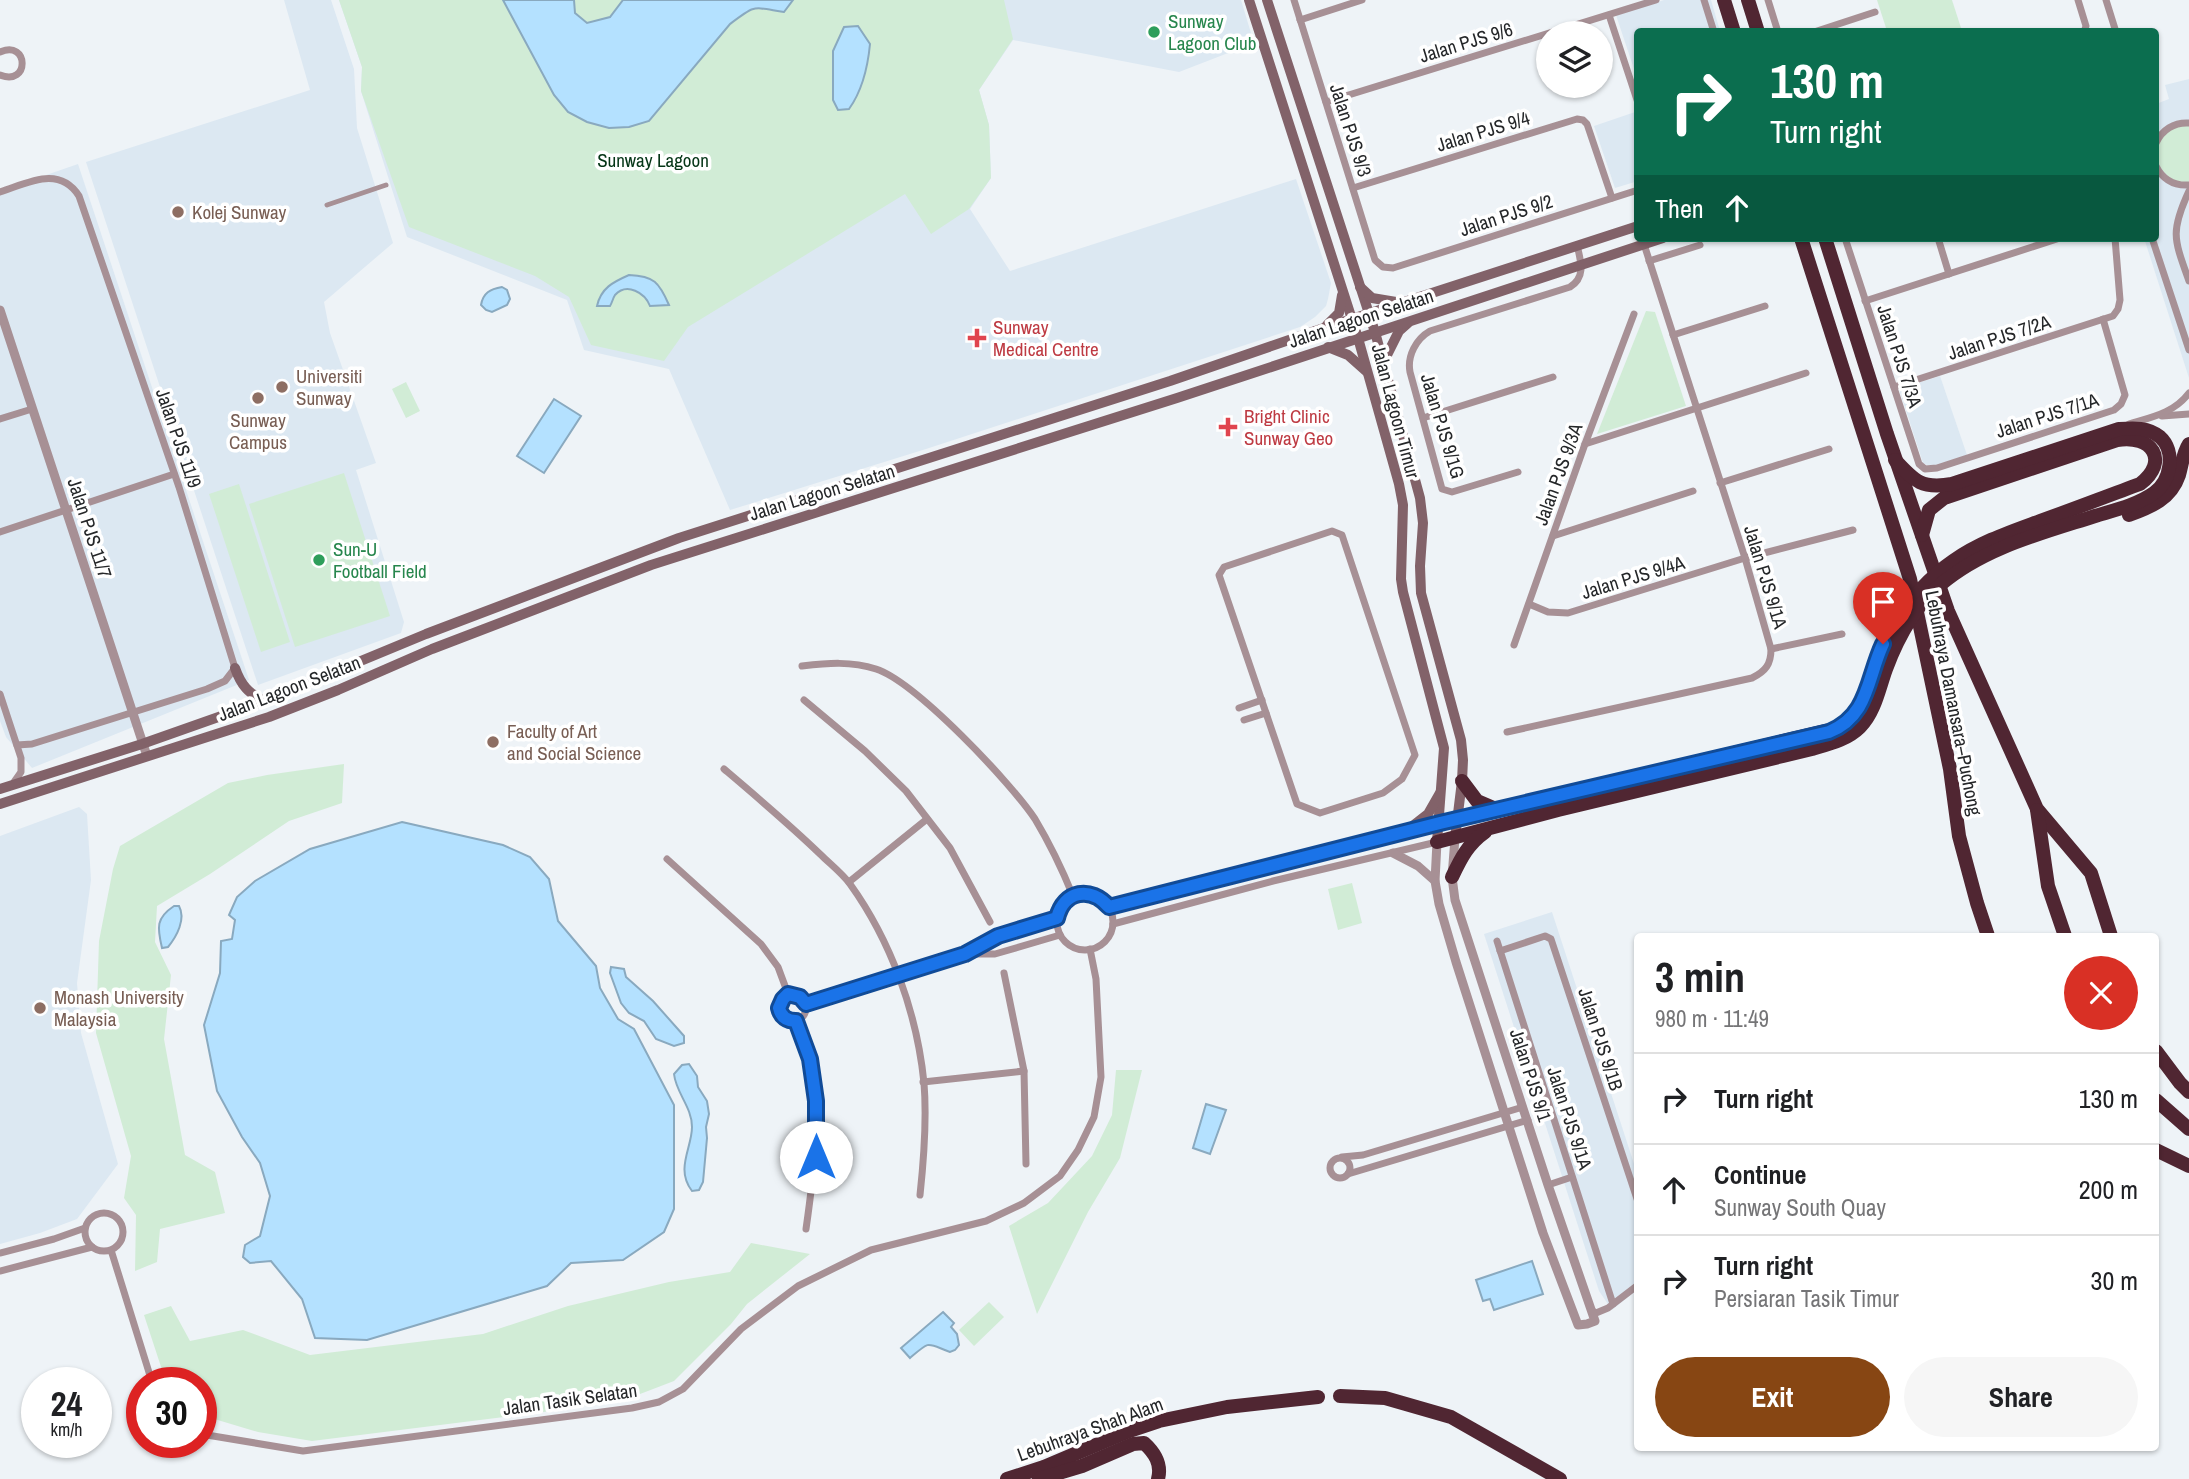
<!DOCTYPE html>
<html lang="en">
<head>
<meta charset="utf-8">
<style>
	:root { --surface:#fff; --page:#f6f6f6; --text:#202124; --muted:#757577; --line:#e0e0e0; --accent:#874613 }
	body { margin:0; font-family:"Archivo Narrow",sans-serif; background:var(--page); color:var(--text); height:100vh; display:flex; flex-direction:column; font-size:26px; white-space:nowrap }
	* { box-sizing:border-box; margin:0 }
	p { font-size:23px; color:var(--muted) }
	.icon { flex:none; width:38px; height:38px; fill:none; stroke:currentColor; stroke-width:2; stroke-linecap:round; stroke-linejoin:round }
	.map { position:relative; flex:1; overflow:hidden }
	.drawer { position:absolute; left:1634px; top:933px; width:525px; height:518px; display:flex; flex-direction:column; background:var(--surface); border-radius:7px; box-shadow:0 2px 5px #0004 }
	.drawer>* { flex:none }
	.hud { position:absolute; left:1634px; top:28px; width:525px; height:214px; border-radius:7px; box-shadow:0 2px 5px #0004; background:#0b6e4f; color:#fff; overflow:hidden }
	.fabs { position:absolute; left:1536px; top:21px; display:grid; gap:14px }
	.fabs a { display:grid; place-items:center; width:77px; height:77px; border-radius:50%; background:var(--surface); box-shadow:0 2px 5px #0004; font-size:35px }
	.speed { position:absolute; left:21px; top:1367px; display:flex; gap:14px; font-size:35px; font-weight:700; text-align:center }
	.speed>* { display:grid; place-content:center; width:91px; height:91px; border-radius:50%; background:var(--surface); box-shadow:0 2px 5px #0004; line-height:1 }
	.speed small { font-size:18px; font-weight:400 }
	.speed .limit { border:10px solid #d22; background:#fff; color:#111 }
	.pin { position:absolute; display:grid; place-items:center; width:60px; height:60px; color:#fff; margin:-72px -30px; border-radius:50% 50% 50% 0; rotate:-45deg; box-shadow:0 0 7px #0007 }
	.pin .icon { rotate:45deg }
	.me { position:absolute; width:77px; margin:-38px; rotate:0deg; stroke-linejoin:round; filter:drop-shadow(0 0 5px #0008) }
	.turn { display:flex; align-items:center; gap:24px; height:147px; padding:0 21px; font-size:32px }
	.turn .icon { width:91px; height:91px; stroke-width:2.5 }
	.turn b { display:block; font-size:49px; line-height:60px }
	.then { display:flex; align-items:center; height:66px; padding:0 21px; background:#0003; gap:14px; font-size:26px }
	.round { display:grid; place-items:center; flex:none; width:74px; height:74px; border-radius:37px; background:var(--page) }
	.headline { display:flex; align-items:center; justify-content:space-between; height:119px; padding:0 21px }
	h1 { font-size:42px; font-weight:700; line-height:52px }
	.action { display:flex; gap:14px; margin-top:auto; padding:14px 21px }
	.action a { flex:1; height:80px; border-radius:42px; background:var(--accent); color:#fff; font-size:28px; font-weight:700; line-height:80px; text-align:center }
	.action a+a { background:var(--page); color:var(--text) }
	ul { padding:0; list-style:none }
	li { display:flex; align-items:center; gap:21px; height:91px; padding:0 21px; border-top:2px solid var(--line) }
	li div { flex:1 }
	li b { display:block; font-size:26px }
	li em { font-style:normal }
	.map>svg:first-child { display:block }
</style>
</head>
<body>
<div class="map">
<svg width="2189" height="1479" viewBox="0 0 2189 1479">
	<rect width="100%" height="100%" fill="#eef3f7"/>
	<g fill="#dce8f2">
		<polygon points="284,0 331,0 354,69 357,128 393,243 324,302 330,333 376,463 356,470 404,622 401,633 258,685 86,162 310,90"/>
		<polygon points="339,0 1241,0 1254,43 1179,72 1013,40 979,90 989,125 991,178 970,209 1010,271 1296,179 1331,283 1328,299 1326,306 1315,317 1300,327 926,449 730,510 669,369 584,350 567,300 407,237 361,91 362,67"/>
		<polygon points="1664,0 1711,0 1720,31 1638,32 1638,81 1616,15"/>
		<polygon points="2189,79 2189,378 2144,238 2156,238 2156,104 2169,99 2165,85"/>
		<polygon points="1638,111 1638,181 1615,188 1594,126"/>
		<polygon points="78,164 249,680 32,768 6,737 0,721 0,191"/>
		<polygon points="1940,376 1967,455 1936,465 1927,465 1923,463 1899,389"/>
		<polygon points="79,807 87,814 91,880 77,983 81,1033 118,1164 77,1219 40,1233 0,1244 0,836"/>
		<polygon points="1552,912 1638,1176 1638,1289 1612,1310 1599,1291 1484,934"/>
	</g>
	<g fill="#d1ecd6">
		<polygon points="339,0 1004,0 1013,39 979,90 989,125 991,178 969,209 931,234 905,194 688,327 664,361 591,345 569,297 535,276 409,227 361,91 362,67"/>
		<polygon points="1877,0 1952,0 1962,31 1887,31"/>
		<path d="M2189,123V183C2162,185 2142,146 2168,129C2173,125 2183,125 2189,123Z"/>
		<polygon points="1646,311 1655,312 1686,406 1597,434"/>
		<polygon points="406,382 420,411 406,418 392,389"/>
		<polygon points="344,473 390,616 295,647 249,504"/>
		<polygon points="239,484 290,642 261,652 209,494"/>
		<polygon points="344,764 342,803 289,821 210,874 157,906 155,942 171,975 164,1039 185,1155 215,1172 225,1213 160,1229 157,1262 135,1271 136,1215 124,1198 131,1156 96,1033 99,941 113,869 120,846 228,783 267,775"/>
		<polygon points="1352,883 1362,923 1338,930 1328,889"/>
		<polygon points="1116,1070 1142,1070 1120,1158 1088,1212 1037,1314 1009,1226 1048,1203 1092,1156 1112,1115"/>
		<polygon points="751,1243 810,1254 747,1304 731,1324 674,1381 627,1399 543,1412 312,1441 258,1432 201,1415 201,1382 166,1382 144,1315 171,1306 190,1341 243,1330 310,1355 483,1334 568,1306 669,1282 730,1272"/>
		<polygon points="989,1302 1004,1317 974,1346 959,1330"/>
	</g>
	<g fill="#b4e1ff" stroke="#89a9bf" stroke-width="2">
		<path d="M503,0H574L575,13L587,23L610,17L623,0H793L784,12C752,7 756,4 730,24L649,121L629,127L609,128L587,122L568,112L554,95Z"/>
		<path d="M858,26L870,44C868,65 862,91 849,109L838,110L833,100V51L844,27Z"/>
		<path d="M629,275C654,276 659,282 669,305L650,306C645,293 627,282 615,295C613,298 612,303 610,306H597C601,288 613,282 629,275Z"/>
		<path d="M502,287L507,290L510,299L507,305L492,312L486,310L481,305C483,293 490,289 502,287Z"/>
		<polygon points="554,399 581,416 544,473 517,456"/>
		<polygon points="402,822 503,845 530,857 549,879 558,921 596,966 600,988 618,1019 634,1029 674,1105 674,1209 664,1232 623,1260 571,1263 547,1286 367,1340 315,1338 302,1299 271,1261 250,1263 243,1257 245,1245 260,1236 270,1196 260,1163 242,1137 217,1091 204,1025 220,973 221,941 232,939 235,920 229,915 237,897 255,881 310,849"/>
		<path d="M174,906H179C186,919 177,936 168,947L162,948C157,927 156,918 174,906Z"/>
		<polygon points="611,967 624,969 626,977 653,1001 684,1036 684,1043 674,1046 656,1039 644,1021 629,1013 621,1003 610,973"/>
		<path d="M689,1064L697,1076L698,1087L707,1101L709,1114L706,1127L707,1138L703,1182L699,1190L692,1191C675,1169 692,1148 692,1127C692,1107 676,1093 674,1074L682,1065Z"/>
		<polygon points="1206,1104 1226,1110 1210,1154 1193,1148"/>
		<polygon points="1532,1261 1543,1294 1494,1310 1490,1299 1483,1301 1476,1280"/>
		<path d="M943,1312L954,1323L951,1327L957,1334L959,1345L955,1350L950,1352C926,1343 931,1340 910,1358L901,1348Z"/>
	</g>
	<g fill="none" stroke-linecap="round" stroke-linejoin="round">
		<polyline stroke="#a79095" stroke-width="5" points="327,205 386,185"/>
		<g stroke="#a79095" stroke-width="7">
			<polyline points="1294,0 1375,260 1383,267 1393,268 1638,190"/>
			<polyline points="1704,0 1714,32"/>
			<polyline points="1768,0 1778,32"/>
			<polyline points="2078,0 2086,26 2084,32"/>
			<polyline points="2106,0 2116,32"/>
			<polyline points="1609,15 1638,103"/>
			<polyline points="1300,20 1362,0"/>
			<polyline points="1814,32 1875,12"/>
			<path d="M0,52C29,39 30,87 0,75"/>
			<polyline points="1326,102 1656,0"/>
			<path d="M2156,143C2162,130 2174,122 2189,123"/>
			<path d="M2156,166C2163,180 2174,186 2189,185"/>
			<polyline points="1353,188 1577,119 1583,120 1587,124 1612,198"/>
			<path d="M2189,191C2170,232 2174,239 2189,281"/>
			<path d="M0,192C28,183 59,165 79,196L179,487L235,668L225,681L207,689L32,744L17,745"/>
			<polyline points="1845,238 1919,464 1925,469 1937,468 2114,410 2121,404 2125,395 2103,319"/>
			<polyline points="1938,238 1949,274"/>
			<polyline points="2152,238 2189,350"/>
			<polyline points="1649,261 1700,245"/>
			<polyline points="1865,301 2060,238"/>
			<polyline points="1673,335 1765,306"/>
			<polyline points="1894,387 2113,316 2118,309 2120,300 2115,238"/>
			<polyline points="2162,416 2189,414"/>
			<polyline points="1423,418 1553,377"/>
			<polyline points="0,419 32,409"/>
			<path d="M2129,424C2152,417 2174,413 2189,393"/>
			<polyline points="1585,444 1806,373"/>
			<path d="M1518,472L1452,492L1442,489L1410,372C1407,356 1416,339 1430,331L1570,287C1586,277 1581,262 1577,245"/>
			<polyline points="1720,483 1829,449"/>
			<polygon points="1332,531 1342,535 1415,755 1402,779 1383,793 1320,813 1297,804 1219,575 1224,567"/>
			<polyline points="0,532 174,474"/>
			<polyline points="1553,536 1693,491"/>
			<polyline points="1529,604 1548,612 1568,613 1745,558 1853,530"/>
			<polyline points="1514,645 1585,444 1634,314"/>
			<polyline points="1771,649 1842,634"/>
			<path d="M802,666C828,663 851,661 876,669C916,682 1011,783 1035,819C1050,844 1062,869 1073,896"/>
			<polyline points="0,694 21,758 21,772 14,782"/>
			<polyline points="804,700 865,751 906,791 950,848 990,922"/>
			<polyline points="1239,708 1262,700"/>
			<polyline points="1244,720 1266,713"/>
			<path d="M1507,732L1752,678C1766,671 1771,664 1771,649L1745,558L1642,238"/>
			<path d="M724,769C757,797 789,824 820,854C830,864 842,873 850,884C891,941 917,1013 924,1083C927,1120 924,1158 920,1195"/>
			<polyline points="667,859 761,944 778,967 788,994"/>
			<polyline points="849,882 927,819"/>
			<circle cx="1085" cy="922" r="28"/>
			<polyline points="1109,907 1440,823"/>
			<polyline points="1113,924 1273,881 1437,842"/>
			<polyline points="1497,941 1613,1304"/>
			<polyline points="1500,951 1545,936 1551,939 1638,1202"/>
			<polyline points="966,954 995,954 1060,935"/>
			<polyline points="1004,973 1024,1071 1026,1164"/>
			<circle cx="793" cy="1008" r="13"/>
			<polyline points="806,1004 965,954 998,936 1057,918"/>
			<path d="M796,1021C801,1034 808,1048 810,1062C821,1118 814,1173 806,1229"/>
			<polyline points="923,1082 1024,1071"/>
			<polyline points="1342,1157 1363,1155 1523,1107"/>
			<circle cx="1340" cy="1168" r="10"/>
			<polyline points="1348,1174 1528,1120"/>
			<polyline points="1548,1185 1572,1177"/>
			<circle cx="104" cy="1232" r="19"/>
			<polyline points="111,1250 152,1382"/>
			<polyline points="0,1253 54,1239 85,1228"/>
			<polyline points="0,1271 92,1247"/>
			<polyline points="1591,1310 1596,1313 1608,1308 1638,1285"/>
			<polyline points="201,1434 303,1451 632,1408 659,1402 683,1389 741,1329 798,1286 871,1250 986,1221 1024,1203 1060,1176 1078,1150 1094,1117 1101,1077 1096,979 1090,949"/>
		</g>
		<g stroke="#a79095" stroke-width="9">
			<polyline points="0,310 147,756"/>
			<polyline points="1437,842 1435,881 1439,904 1456,962 1543,1233 1578,1325 1587,1324 1595,1321 1548,1185 1455,900 1452,877 1455,838"/>
			<polyline points="1393,853 1418,866 1435,881"/>
		</g>
		<g stroke="#826269" stroke-width="10">
			<polyline points="1249,0 1358,338 1399,484 1403,505 1401,579 1403,592 1444,748 1437,842"/>
			<polyline points="1267,0 1375,332 1420,498 1423,523 1420,566 1421,593 1461,740 1463,760 1462,781 1455,838"/>
			<polyline points="1360,287 1372,298 1396,302"/>
			<polyline points="1327,325 1339,313 1342,295"/>
			<polyline points="1328,347 1348,355 1366,371"/>
			<polyline points="1384,361 1399,331 1408,323"/>
			<path d="M235,668C241,685 248,693 264,701"/>
			<polyline points="0,789 142,744 264,701 426,634 679,538 1170,381 1321,329 1638,226"/>
			<polyline points="0,804 269,717 338,690 432,649 651,565 1177,398 1663,238"/>
			<polyline points="1405,832 1428,814 1440,793"/>
		</g>
		<g stroke="#502632" stroke-width="14">
			<polyline points="1724,0 1734,32"/>
			<polyline points="1748,0 1758,32"/>
			<polyline points="1801,238 1910,579 1950,769 1959,836 1977,903 1988,936"/>
			<polyline points="1825,238 1887,434 1948,611 2037,809 2091,873 2111,936"/>
			<path d="M2129,515C2151,507 2171,499 2179,475C2182,464 2183,453 2189,444"/>
			<polyline points="1462,781 1477,801 1498,810"/>
			<polyline points="2037,810 2048,886 2065,936"/>
			<path d="M1440,823L1838,728C1873,707 1871,659 1892,627C1908,602 1928,578 1953,561C1980,542 2010,532 2040,521C2074,509 2107,496 2140,484C2170,461 2152,434 2117,440L1944,498L1929,510L1922,535"/>
			<path d="M1437,842L1558,810L1812,749C1829,744 1847,740 1860,727C1875,712 1879,688 1886,669C1898,637 1914,607 1940,585C1983,548 2042,533 2095,516C2115,510 2137,505 2154,493C2171,481 2176,451 2160,437C2148,427 2134,428 2119,429L1952,484C1922,489 1915,482 1895,460"/>
			<path d="M1452,877C1461,858 1468,844 1485,832"/>
			<polyline points="2156,1051 2180,1083 2189,1092"/>
			<polyline points="2156,1100 2189,1129"/>
			<polyline points="2156,1150 2189,1166"/>
			<polyline points="1340,1396 1385,1398 1451,1417 1560,1479"/>
			<polyline points="1007,1479 1044,1467 1129,1431 1159,1421 1227,1407 1318,1397"/>
			<path d="M1039,1479L1082,1466L1133,1444L1144,1443C1155,1453 1162,1464 1158,1479"/>
		</g>
	</g>
	<g fill="none" stroke-linecap="round" stroke-linejoin="round">
		<defs>
			<path id="route" d="M816,1157V1101L810,1059L796,1021C787,1021 781,1017 779,1008L783,999L788,994L800,997L806,1004L965,954L998,936L1057,918C1064,890 1091,886 1109,907L1440,823L1829,732C1869,716 1867,678 1883,644"/>
		</defs>
		<use href="#route" stroke="#114b97" stroke-width="18"/>
		<use href="#route" stroke="#1a73e8" stroke-width="12"/>
	</g>
	<g fill="#2e9e5b" stroke="#fff" stroke-width="2.5">
		<circle cx="1154" cy="32" r="7"/>
		<circle cx="319" cy="560" r="7"/>
	</g>
	<g fill="#8d6e63" stroke="#fff" stroke-width="2.5">
		<circle cx="178" cy="212" r="7"/>
		<circle cx="282" cy="387" r="7"/>
		<circle cx="258" cy="398" r="7"/>
		<circle cx="493" cy="742" r="7"/>
		<circle cx="40" cy="1008" r="7"/>
	</g>
	<g fill="#e0444e" stroke="#fff" stroke-width="2.5">
		<path d="M973.5 327.5h7v7h7v7h-7v7h-7v-7h-7v-7h7z"/>
		<path d="M1224.5 416.5h7v7h7v7h-7v7h-7v-7h-7v-7h7z"/>
	</g>
	<g text-anchor="middle" dominant-baseline="central" stroke-width="7" stroke-linejoin="round" paint-order="stroke">
		<g font-size="19" fill="#27864d" stroke="#fff" text-anchor="start">
			<text x="1168" y="21">Sunway<tspan x="1168" dy="22">Lagoon Club</tspan></text>
			<text x="333" y="549">Sun-U<tspan x="333" dy="22">Football Field</tspan></text>
		</g>
		<g font-size="19" fill="#252729" stroke="#fff">
			<text transform="translate(1466 42) rotate(-17)">Jalan PJS 9/6</text>
			<text transform="translate(1351 130) rotate(72)">Jalan PJS 9/3</text>
			<text transform="translate(1483 131) rotate(-17)">Jalan PJS 9/4</text>
			<text transform="translate(1506 215) rotate(-18)">Jalan PJS 9/2</text>
			<text transform="translate(1361 318) rotate(-18)">Jalan Lagoon Selatan</text>
			<text transform="translate(1999 337) rotate(-18)">Jalan PJS 7/2A</text>
			<text transform="translate(1900 356) rotate(72)">Jalan PJS 7/3A</text>
			<text transform="translate(1396 411) rotate(75)">Jalan Lagoon Timur</text>
			<text transform="translate(2047 415) rotate(-18)">Jalan PJS 7/1A</text>
			<text transform="translate(1443 426) rotate(73)">Jalan PJS 9/1G</text>
			<text transform="translate(179 438) rotate(71)">Jalan PJS 11/9</text>
			<text transform="translate(1558 474) rotate(-70)">Jalan PJS 9/3A</text>
			<text transform="translate(822 492) rotate(-17)">Jalan Lagoon Selatan</text>
			<text transform="translate(90 528) rotate(72)">Jalan PJS 11/7</text>
			<text transform="translate(1633 577) rotate(-17)">Jalan PJS 9/4A</text>
			<text transform="translate(1766 577) rotate(73)">Jalan PJS 9/1A</text>
			<text transform="translate(289 688) rotate(-21)">Jalan Lagoon Selatan</text>
			<text transform="translate(1954 703) rotate(79)">Lebuhraya Damansara–Puchong</text>
			<text transform="translate(1601 1039) rotate(72)">Jalan PJS 9/1B</text>
			<text transform="translate(1531 1075) rotate(72)">Jalan PJS 9/1</text>
			<text transform="translate(1570 1118) rotate(72)">Jalan PJS 9/1A</text>
			<text transform="translate(570 1399) rotate(-8)">Jalan Tasik Selatan</text>
			<text transform="translate(1090 1429) rotate(-20)">Lebuhraya Shah Alam</text>
		</g>
		<g font-size="19" fill="#043516" stroke="#fff">
			<text x="653" y="160">Sunway Lagoon</text>
		</g>
		<g font-size="19" fill="#785e54" stroke="#fff" text-anchor="start">
			<text x="192" y="212">Kolej Sunway</text>
			<text x="296" y="376">Universiti<tspan x="296" dy="22">Sunway</tspan></text>
			<text x="258" y="420" text-anchor="middle">Sunway<tspan x="258" dy="22">Campus</tspan></text>
			<text x="507" y="731">Faculty of Art<tspan x="507" dy="22">and Social Science</tspan></text>
			<text x="54" y="997">Monash University<tspan x="54" dy="22">Malaysia</tspan></text>
		</g>
		<g font-size="19" fill="#be3a42" stroke="#fff" text-anchor="start">
			<text x="993" y="327">Sunway<tspan x="993" dy="22">Medical Centre</tspan></text>
			<text x="1244" y="416">Bright Clinic<tspan x="1244" dy="22">Sunway Geo</tspan></text>
		</g>
	</g>
</svg>
<div class="fabs">
<a><svg class="icon" aria-label="layers" viewBox="0 0 24 24"><path d="M12 4l9 5-9 5-9-5zM3 14l9 5 9-5"/></svg></a>
</div>
<div class="speed"><div>24<small>km/h</small></div><div class="limit">30</div></div>
<div class="pin" style="left:1883px;top:644px;background:#d93025"><svg class="icon" aria-label="arrive" viewBox="0 0 24 24"><path d="M6 21V4h12l-3 4 3 4H6"/></svg></div>
<svg class="me" style="left:816px;top:1157px" viewBox="-20 -20 40 40"><circle r="19" fill="#fff"/><path d="M0-13L10 11 0 6-10 11z" fill="#1a73e8"/></svg>
<div class="hud">
<div class="turn"><svg class="icon" aria-label="right" viewBox="0 0 24 24"><path d="M7 20v-9h11M14 6l5 5-5 5"/></svg><div><b>130 m</b>Turn right</div></div>
<div class="then">Then<svg class="icon" aria-label="ahead" viewBox="0 0 24 24"><path d="M12 20V5M6 11l6-6 6 6"/></svg></div>
</div>
<section class="drawer">
<div class="headline"><div><h1>3 min</h1><p>980 m · 11:49</p></div><a class="round" style="background:#d93025;color:#fff"><svg class="icon" aria-label="close" viewBox="0 0 24 24"><path d="M6 6l12 12M18 6L6 18"/></svg></a></div>
<ul>
<li><svg class="icon" aria-label="right" viewBox="0 0 24 24"><path d="M7 20v-9h11M14 6l5 5-5 5"/></svg><div><b>Turn right</b></div><em>130 m</em></li>
<li><svg class="icon" aria-label="ahead" viewBox="0 0 24 24"><path d="M12 20V5M6 11l6-6 6 6"/></svg><div><b>Continue</b><p>Sunway South Quay</p></div><em>200 m</em></li>
<li><svg class="icon" aria-label="right" viewBox="0 0 24 24"><path d="M7 20v-9h11M14 6l5 5-5 5"/></svg><div><b>Turn right</b><p>Persiaran Tasik Timur</p></div><em>30 m</em></li>
</ul>
<div class="action"><a>Exit</a><a>Share</a></div>
</section>
</div>
</body>
</html>
